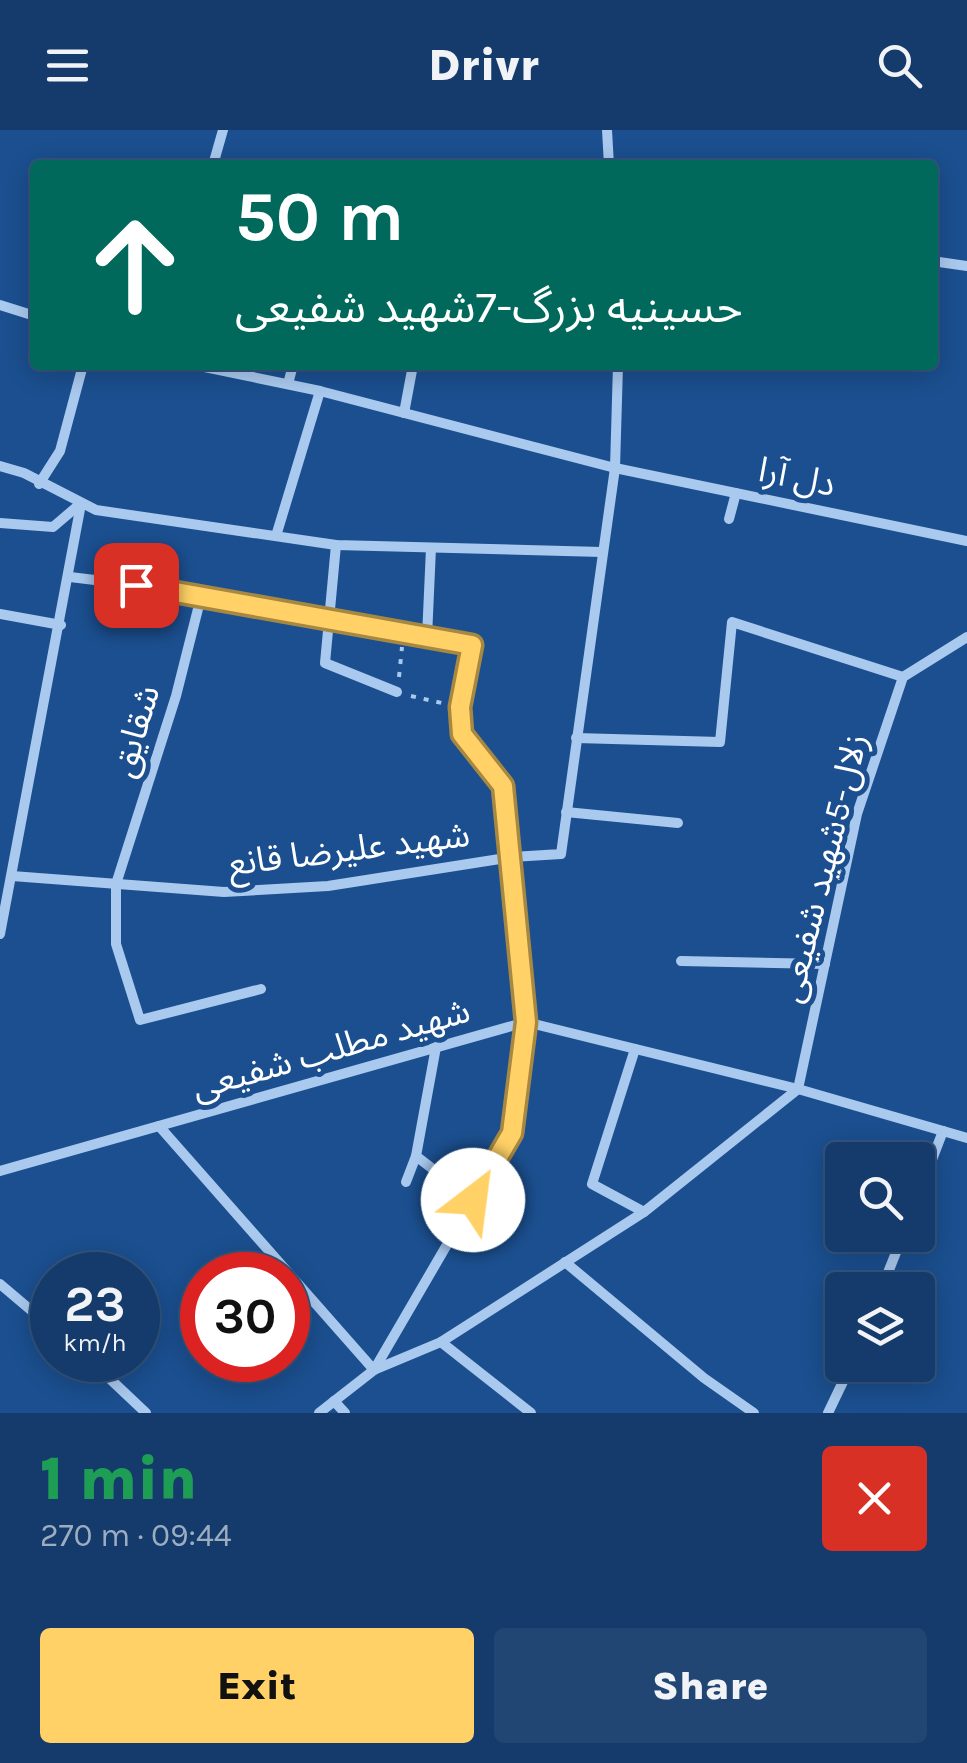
<!DOCTYPE html>
<html lang="en">
<head>
<meta charset="utf-8">
<style>
	:root { --surface:#143b6b; --page:#214673; --text:#f1f3f6; --muted:#9dadc1; --line:#33557e; --accent:#ffd166 }
	body { margin:0; font-family:Karla,"Noto Sans Arabic",sans-serif; background:var(--page); color:var(--text); height:100vh; display:flex; flex-direction:column; font-size:38px; white-space:nowrap }
	* { box-sizing:border-box; margin:0 }
	p { font-size:32px; color:var(--muted) }
	.icon { flex:none; width:55px; height:55px; fill:none; stroke:currentColor; stroke-width:2; stroke-linecap:round; stroke-linejoin:round }
	.map { position:relative; height:1283px; overflow:hidden }
	.panel { display:flex; flex-direction:column; background:var(--surface); flex:1 }
	.panel>* { flex:none }
	.top-card { position:absolute; left:30px; top:30px; width:908px; height:210px; border-radius:10px; box-shadow:0 5px 25px #0003,0 0 0 2px var(--line); background:#00695c; color:#fff; overflow:hidden }
	.controls { position:absolute; left:825px; top:1012px; display:grid; gap:20px }
	.controls a { display:grid; place-items:center; width:110px; height:110px; border-radius:10px; background:var(--surface); box-shadow:0 5px 25px #0003,0 0 0 2px var(--line); font-size:50px }
	.speed { position:absolute; left:30px; top:1122px; display:flex; gap:20px; font-size:50px; font-weight:700; text-align:center }
	.speed>* { display:grid; place-content:center; width:130px; height:130px; border-radius:50%; background:var(--surface); box-shadow:0 5px 25px #0003,0 0 0 2px var(--line); line-height:1 }
	.speed small { font-size:25px; font-weight:400 }
	.speed .limit { border:15px solid #d22; background:#fff; color:#111 }
	.pin { position:absolute; display:grid; place-items:center; width:85px; height:85px; color:#fff; margin:-42px; border-radius:20px; box-shadow:0 5px 15px #0006 }
	.me { position:absolute; width:110px; margin:-55px; rotate:30deg; stroke-linejoin:round; filter:drop-shadow(0 0 8px #0008) }
	.turn { display:flex; align-items:center; gap:35px; height:210px; padding:0 40px; font-size:45px }
	.turn .icon { width:130px; height:130px; stroke-width:2.5 }
	.turn b { display:block; font-size:70px; line-height:85px }
	.round { display:grid; place-items:center; flex:none; width:105px; height:105px; border-radius:10px; background:var(--page) }
	.head { display:flex; align-items:center; justify-content:space-between; height:170px; padding:0 40px }
	h1 { font-size:60px; font-weight:800; line-height:75px; color:#1e9e55 }
	.primary-button { display:flex; gap:20px; margin-top:auto; padding:20px 40px }
	.primary-button a { flex:1; height:115px; border-radius:10px; background:var(--accent); color:#111; font-size:40px; font-weight:800; line-height:115px; text-align:center }
	.primary-button a+a { background:var(--page); color:var(--text) }
	header { display:flex; justify-content:space-between; align-items:center; height:130px; padding:0 40px; background:var(--surface); font-size:45px; font-weight:800 }
	.map>svg:first-child { display:block }
</style>
</head>
<body>
<header><svg class="icon" aria-label="menu" viewBox="0 0 24 24"><path d="M4 6h16M4 12h16M4 18h16"/></svg>Drivr<svg class="icon" aria-label="search" viewBox="0 0 24 24"><circle cx="10" cy="10" r="6"/><path d="M15 15l6 6"/></svg></header>
<div class="map">
<svg width="967" height="1283" viewBox="0 0 967 1283">
	<rect width="100%" height="100%" fill="#1b4f8f"/>
	<g fill="none" stroke-linecap="round" stroke-linejoin="round">
		<g stroke="#a9c9ee" stroke-width="4" stroke-dasharray="5 8" stroke-linecap="butt">
			<polyline points="399,547 402,517"/>
			<polyline points="411,566 446,574"/>
		</g>
		<g stroke="#a9c9ee" stroke-width="10">
			<polyline points="607,0 609,35"/>
			<polyline points="213,35 223,0"/>
			<polyline points="932,131 967,136"/>
			<polyline points="0,175 35,186"/>
			<polyline points="195,235 320,261 615,338 967,411"/>
			<polyline points="288,254 293,235"/>
			<polyline points="404,283 413,235"/>
			<polyline points="0,336 24,343 96,380 336,415 602,422"/>
			<polyline points="39,354 60,321 83,235"/>
			<polyline points="729,389 736,363"/>
			<polyline points="0,393 53,397 80,374"/>
			<polyline points="276,406 320,261"/>
			<polyline points="336,415 325,533 397,562"/>
			<polyline points="202,463 176,566 116,754 116,814 140,890 261,859"/>
			<polyline points="0,484 61,495"/>
			<polyline points="427,507 431,418"/>
			<polyline points="576,608 720,612 732,492 903,547"/>
			<polyline points="566,682 678,693"/>
			<polyline points="12,746 224,762 328,756 512,727 503,657 462,604 460,577 472,515 202,463 70,447"/>
			<polyline points="0,804 81,374"/>
			<polyline points="681,831 825,834"/>
			<polyline points="436,917 416,1026 473,1070"/>
			<polyline points="635,919 592,1054 644,1082"/>
			<polyline points="159,996 374,1240 441,1212 644,1082 798,959 857,684 903,547 967,507"/>
			<polyline points="0,1041 526,892 798,959 967,1008"/>
			<polyline points="406,1052 416,1026"/>
			<polyline points="918,1066 943,1001"/>
			<polyline points="565,1132 704,1248 754,1283"/>
			<polyline points="0,1154 52,1198"/>
			<polyline points="881,1160 903,1105"/>
			<polyline points="441,1212 531,1283"/>
			<polyline points="90,1230 146,1283"/>
			<polyline points="334,1271 345,1283"/>
			<polyline points="319,1283 374,1240 512,1003 526,892 512,727 561,724 615,338 618,235"/>
			<polyline points="828,1283 851,1235"/>
		</g>
	</g>
	<g fill="none" stroke-linecap="round" stroke-linejoin="round">
		<defs>
			<polyline id="route" points="136,455 472,515 460,577 462,604 503,656 526,892 512,1003 473,1070"/>
		</defs>
		<use href="#route" stroke="#a68842" stroke-width="25"/>
		<use href="#route" stroke="#ffd166" stroke-width="18"/>
	</g>
	<g text-anchor="middle" dominant-baseline="central" stroke-width="10" stroke-linejoin="round" paint-order="stroke">
		<g font-size="35" fill="#fff" stroke="#1b4f8f">
			<text transform="translate(797 347) rotate(12)">دل آرا</text>
			<text transform="translate(135 601) rotate(-73)">شقایق</text>
			<text transform="translate(349 719) rotate(-7)">شهید علیرضا قانع</text>
			<text transform="translate(823 738) rotate(-76)">زلال-5شهید شفیعی</text>
			<text transform="translate(331 919) rotate(-16)">شهید مطلب شفیعی</text>
		</g>
	</g>
</svg>
<div class="controls">
<a><svg class="icon" aria-label="search" viewBox="0 0 24 24"><circle cx="10" cy="10" r="6"/><path d="M15 15l6 6"/></svg></a>
<a><svg class="icon" aria-label="layers" viewBox="0 0 24 24"><path d="M12 4l9 5-9 5-9-5zM3 14l9 5 9-5"/></svg></a>
</div>
<div class="speed"><div>23<small>km/h</small></div><div class="limit">30</div></div>
<div class="pin" style="left:136px;top:455px;background:#d93025"><svg class="icon" aria-label="arrive" viewBox="0 0 24 24"><path d="M6 21V4h12l-3 4 3 4H6"/></svg></div>
<svg class="me" style="left:473px;top:1070px" viewBox="-20 -20 40 40"><circle r="19" fill="#fff"/><path d="M0-13L10 11 0 6-10 11z" fill="#ffd166"/></svg>
<div class="top-card">
<div class="turn"><svg class="icon" aria-label="ahead" viewBox="0 0 24 24"><path d="M12 20V5M6 11l6-6 6 6"/></svg><div><b>50 m</b>حسینیه بزرگ-7شهید شفیعی</div></div>
</div>
</div>
<section class="panel">
<div class="head"><div><h1>1 min</h1><p>270 m · 09:44</p></div><a class="round" style="background:#d93025;color:#fff"><svg class="icon" aria-label="close" viewBox="0 0 24 24"><path d="M6 6l12 12M18 6L6 18"/></svg></a></div>
<div class="primary-button"><a>Exit</a><a>Share</a></div>
</section>
</body>
</html>
